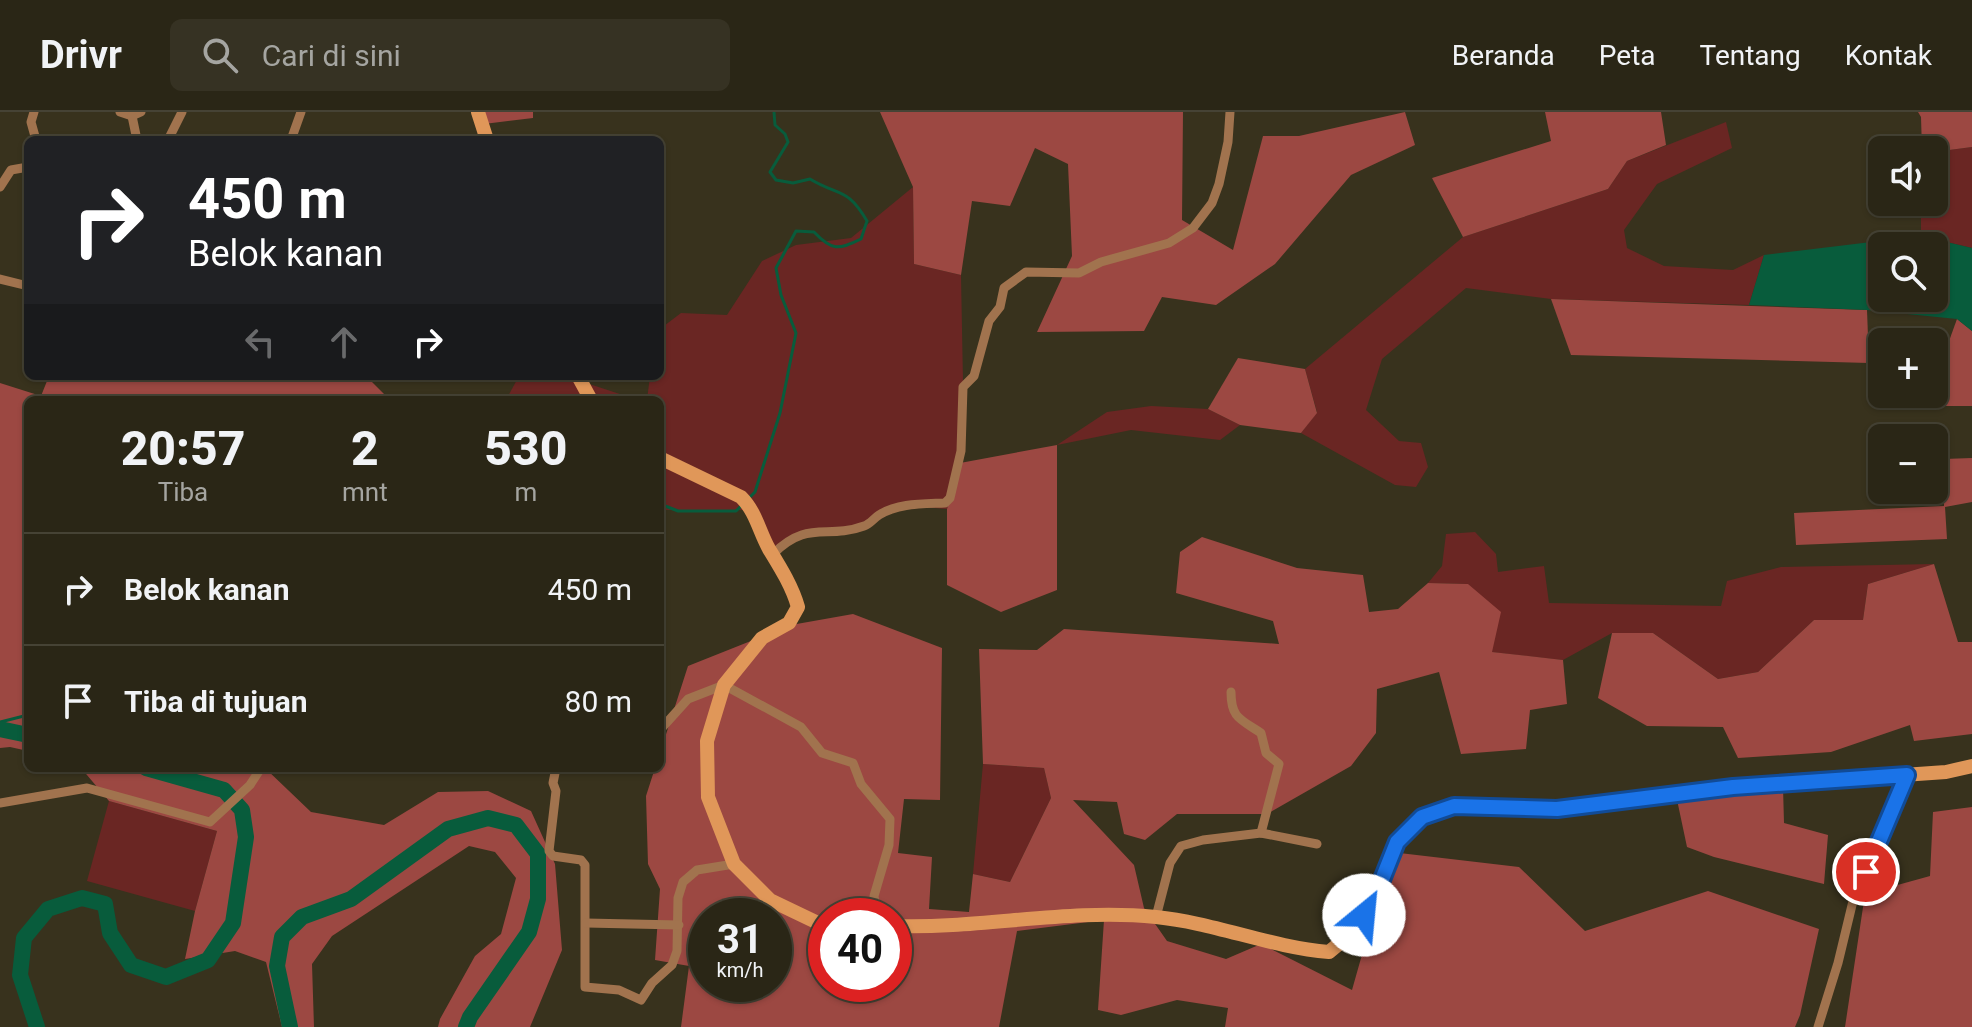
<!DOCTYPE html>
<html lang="id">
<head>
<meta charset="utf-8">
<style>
	:root { --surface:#2a2616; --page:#363223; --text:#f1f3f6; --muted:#a5a5a1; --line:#464335 }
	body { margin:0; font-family:Roboto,sans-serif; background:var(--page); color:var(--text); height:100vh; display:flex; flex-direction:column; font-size:30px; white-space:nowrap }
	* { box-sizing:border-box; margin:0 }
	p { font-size:26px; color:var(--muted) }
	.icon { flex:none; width:44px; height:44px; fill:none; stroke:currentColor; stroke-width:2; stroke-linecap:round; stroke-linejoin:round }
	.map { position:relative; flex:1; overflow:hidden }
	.details { position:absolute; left:24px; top:284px; width:640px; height:376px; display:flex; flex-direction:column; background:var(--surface); border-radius:12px; box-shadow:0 2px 6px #0004,0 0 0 2px var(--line) }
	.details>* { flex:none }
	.hud { position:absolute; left:24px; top:24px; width:640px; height:244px; border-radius:12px; box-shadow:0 2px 6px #0004,0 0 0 2px var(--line); background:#202124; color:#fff; overflow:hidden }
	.fabs { position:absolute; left:1868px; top:24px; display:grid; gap:16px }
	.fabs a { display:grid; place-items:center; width:80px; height:80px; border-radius:12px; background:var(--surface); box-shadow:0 2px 6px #0004,0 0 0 2px var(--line); font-size:40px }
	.speed { position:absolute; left:688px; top:786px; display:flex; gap:16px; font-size:40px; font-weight:700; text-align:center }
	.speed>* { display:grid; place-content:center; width:104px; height:104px; border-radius:50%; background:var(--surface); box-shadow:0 2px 6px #0004,0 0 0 2px var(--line); line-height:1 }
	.speed small { font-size:20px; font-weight:400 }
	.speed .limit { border:12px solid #d22; background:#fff; color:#111 }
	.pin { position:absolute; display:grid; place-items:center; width:68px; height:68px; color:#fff; margin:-34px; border:4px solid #fff; border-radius:50%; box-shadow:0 2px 8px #0007 }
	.me { position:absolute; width:88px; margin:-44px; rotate:28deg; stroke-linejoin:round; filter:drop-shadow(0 0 6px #0008) }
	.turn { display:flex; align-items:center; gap:28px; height:168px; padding:0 32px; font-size:36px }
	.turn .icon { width:104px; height:104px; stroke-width:2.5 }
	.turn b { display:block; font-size:56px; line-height:68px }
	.lanes { display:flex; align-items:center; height:76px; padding:0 32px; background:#0003; justify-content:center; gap:40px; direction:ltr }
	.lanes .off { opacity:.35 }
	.eta { display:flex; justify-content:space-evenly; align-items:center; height:136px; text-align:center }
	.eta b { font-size:48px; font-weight:800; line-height:56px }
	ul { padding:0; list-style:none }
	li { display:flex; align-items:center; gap:24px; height:112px; padding:0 32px; border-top:2px solid var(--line) }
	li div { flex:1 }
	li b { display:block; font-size:30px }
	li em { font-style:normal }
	header { display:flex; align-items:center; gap:48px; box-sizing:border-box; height:112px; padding:0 40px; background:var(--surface); border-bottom:2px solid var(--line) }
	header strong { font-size:38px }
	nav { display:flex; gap:44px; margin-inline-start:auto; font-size:28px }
	.search { width:560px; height:72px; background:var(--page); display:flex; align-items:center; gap:20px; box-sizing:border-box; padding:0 28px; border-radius:12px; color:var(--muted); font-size:30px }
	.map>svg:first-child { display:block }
</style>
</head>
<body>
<header>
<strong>Drivr</strong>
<div class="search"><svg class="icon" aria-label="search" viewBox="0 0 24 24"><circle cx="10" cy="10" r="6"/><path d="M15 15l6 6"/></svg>Cari di sini</div>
<nav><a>Beranda</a><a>Peta</a><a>Tentang</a><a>Kontak</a></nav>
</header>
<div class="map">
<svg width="1972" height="915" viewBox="0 0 1972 915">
	<rect width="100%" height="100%" fill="#38321d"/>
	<g fill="#6a2623">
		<polygon points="1726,10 1732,36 1657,72 1624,118 1627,136 1664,154 1733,158 1764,143 1749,193 1551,187 1466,176 1382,247 1366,298 1399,329 1421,331 1428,355 1416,375 1395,373 1301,321 1317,300 1305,257 1463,125 1608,77 1627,49"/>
		<polygon points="1972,35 1972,136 1921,124 1921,90 1934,90 1934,40"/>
		<polygon points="913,75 914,152 961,163 963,270 960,351 947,397 899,393 862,418 796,426 774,444 750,398 660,398 660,288 647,288 650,264 660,264 660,217 681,201 727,203 762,149 796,133 851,126"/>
		<polygon points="519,264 565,264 638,288 506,288"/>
		<polygon points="1151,294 1208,297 1240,313 1220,328 1131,318 1057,333 1107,300"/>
		<polygon points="1475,420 1496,442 1498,460 1544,454 1549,491 1721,494 1727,469 1781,455 1934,452 1868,472 1863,508 1814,508 1758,560 1718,567 1653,521 1612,521 1563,548 1491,540 1468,472 1428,471 1442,454 1446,422"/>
		<polygon points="983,652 1044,656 1051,686 1010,770 973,762"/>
		<polygon points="109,689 217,719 195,799 87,769"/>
	</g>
	<g fill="#9c4842" fill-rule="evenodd">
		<polygon points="479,0 533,0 533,6 484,12"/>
		<polygon points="880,0 1183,0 1182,108 1233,138 1263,24 1299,24 1405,0 1415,33 1351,63 1275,152 1216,193 1162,185 1144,219 1037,220 1072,144 1068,52 1035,36 1010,94 972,89 961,163 914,152 913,75"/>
		<polygon points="1545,0 1661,0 1666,33 1627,49 1608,77 1463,125 1432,66 1551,29"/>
		<polygon points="1918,0 1972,0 1972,35 1934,40 1922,38 1921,5"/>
		<polygon points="1551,187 1867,198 1869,251 1571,243"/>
		<polygon points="1957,207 1972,219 1972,294 1940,294 1940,254"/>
		<polygon points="1238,246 1305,257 1317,301 1301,321 1240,313 1208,297"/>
		<polygon points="49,264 366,264 390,288 28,288 28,639 10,635 0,636 0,271 41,284"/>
		<polygon points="1057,333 1057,478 1001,500 947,473 947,397 960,351"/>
		<polygon points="1972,346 1972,390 1945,395 1947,427 1796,433 1794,401 1944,394 1944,347"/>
		<path d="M1202,425L1297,456L1363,463L1369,500L1398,497L1428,471L1468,472L1501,500L1492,540L1563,548L1567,592L1530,598L1526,637L1461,642L1439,560L1377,577L1376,621L1351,654L1267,702H1177L1145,728L1124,722L1117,690L1073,688L1134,753L1144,796L1167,829L1226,847L1261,832L1352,878L1391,740L1519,755L1585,819L1708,779L1819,817L1800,903L1795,915H1225L1228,896L1177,888L1121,903L1098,898L1104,808L1017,819L999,915H681L689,854L655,848L660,777L648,752L646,684L655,656H660V641L688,554L791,513L853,502L942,536L940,688L904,687L898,741L932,745L929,797L969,800L973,762L1010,770L1051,686L1044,656L983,652L979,537L1037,538L1064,517L1279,532L1273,509L1176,481L1180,440ZM706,804H774V872H706ZM826,804H894V872H826Z"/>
		<polygon points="1934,452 1958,530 1972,530 1972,622 1914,629 1910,613 1831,640 1738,646 1723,615 1647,614 1598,586 1612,521 1653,521 1718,567 1758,560 1814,508 1863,508 1868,472"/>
		<polygon points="81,656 265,656 311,700 384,713 438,680 488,679 531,699 555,752 562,838 530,915 438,915 440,907 475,844 501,822 516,766 495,740 469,734 332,824 312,852 314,915 282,915 266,850 235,839 185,847 195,799 217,719 109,689"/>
		<polygon points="1783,675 1784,711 1828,723 1824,772 1714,745 1687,735 1676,683"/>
		<polygon points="1972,695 1972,915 1845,915 1865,782 1930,764 1933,700"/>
	</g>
	<path fill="#085c3c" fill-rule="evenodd" d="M1921,124L1972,136V219L1957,207L1867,198L1749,193L1764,143ZM1882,134H1934V186H1882Z"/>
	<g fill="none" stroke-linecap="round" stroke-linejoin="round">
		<g stroke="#085c3c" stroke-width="3">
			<path d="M749,386L755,380L780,301L796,221L781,183L776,156L796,119L814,120C832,139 838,138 861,127L867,109C847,75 840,85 810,67L793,71L776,68L770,60L788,30L785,22L775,13L774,0"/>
			<polyline points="660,392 678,399 736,399 741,394"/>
			<polyline points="0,610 28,603"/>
		</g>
		<g stroke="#085c3c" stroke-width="16">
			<polyline points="0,617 28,623"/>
			<polyline points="37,915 20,863 24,826 48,797 82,786 105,792 110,821 131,853 166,865 208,848 233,811 246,725 242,698 224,678 146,656"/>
			<polyline points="290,915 277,854 282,825 302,805 351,787 448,717 488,706 516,713 538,742 538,787 529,820 470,905 466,915"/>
		</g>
		<g stroke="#a1734e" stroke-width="9">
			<polyline points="34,0 31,10 36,28"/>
			<polyline points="120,0 132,4 141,0"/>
			<polyline points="132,4 137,28"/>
			<polyline points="168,28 182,0"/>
			<polyline points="291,28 301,0"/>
			<polyline points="0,75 11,58 28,55"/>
			<polyline points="0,167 24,173 28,169"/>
			<path d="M773,442C808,407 826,428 864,414C870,412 873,407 879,403C898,391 923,392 945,391L950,386L961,339L963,275L974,264L989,209L1000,195L1004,176L1026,160L1079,161L1101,150L1169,131L1193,116L1212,91L1219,72L1228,30L1230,0"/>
			<path d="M1231,580C1231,606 1240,607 1261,621L1266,641L1279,652L1261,721"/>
			<polyline points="660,618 688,587 724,573 801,615 822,641 853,651 861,672 890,707 889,733 874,784 877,804"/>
			<polyline points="556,656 553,671 556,679 549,739 553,744 581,748 585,753 585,875 619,878 641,888 652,871 672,853 677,839 678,786 683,770 697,758 734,752"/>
			<polyline points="0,691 87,676 210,710 250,673 261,656"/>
			<polyline points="1156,805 1170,751 1181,734 1203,728 1261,721 1317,732"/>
			<polyline points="586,811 679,813"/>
			<polyline points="1818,915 1838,851 1853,789 1880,731 1887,705 1907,663"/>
		</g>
		<g stroke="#e09759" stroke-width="14">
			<polyline points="478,0 487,28"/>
			<polyline points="578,264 591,288"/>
			<path d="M660,346L741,385C756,400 759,419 769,437C780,455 792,474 798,495L789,511L762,526L724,573L707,629L708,685L734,752L770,788L818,811L826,812"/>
			<path d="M894,814C982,817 1068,796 1156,805C1215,811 1270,835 1329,840L1352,821L1375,785L1397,730L1422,705L1454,694L1557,697L1733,675L1946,660L1972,654"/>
		</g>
	</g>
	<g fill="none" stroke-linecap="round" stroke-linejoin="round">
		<defs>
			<polyline id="route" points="1364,803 1375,785 1397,730 1422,705 1454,694 1557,697 1733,675 1907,663 1866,760"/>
		</defs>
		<use href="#route" stroke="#114b97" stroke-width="20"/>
		<use href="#route" stroke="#1a73e8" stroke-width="14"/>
	</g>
</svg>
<div class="fabs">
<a><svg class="icon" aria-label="sound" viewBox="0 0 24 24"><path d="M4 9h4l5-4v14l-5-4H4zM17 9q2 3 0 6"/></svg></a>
<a><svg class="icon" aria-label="search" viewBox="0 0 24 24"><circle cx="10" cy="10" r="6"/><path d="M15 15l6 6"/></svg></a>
<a>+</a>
<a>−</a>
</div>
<div class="speed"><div>31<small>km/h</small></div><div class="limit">40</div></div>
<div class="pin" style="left:1866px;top:760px;background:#d93025"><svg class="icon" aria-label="arrive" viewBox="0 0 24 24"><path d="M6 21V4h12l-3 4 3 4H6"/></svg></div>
<svg class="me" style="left:1364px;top:803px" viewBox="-20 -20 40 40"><circle r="19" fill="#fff"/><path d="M0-13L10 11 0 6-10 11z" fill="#1a73e8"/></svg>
<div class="hud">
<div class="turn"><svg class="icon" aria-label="right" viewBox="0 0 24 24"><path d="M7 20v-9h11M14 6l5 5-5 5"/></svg><div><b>450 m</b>Belok kanan</div></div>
<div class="lanes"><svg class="icon off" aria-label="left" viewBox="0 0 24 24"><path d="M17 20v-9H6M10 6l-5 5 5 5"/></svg><svg class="icon off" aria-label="ahead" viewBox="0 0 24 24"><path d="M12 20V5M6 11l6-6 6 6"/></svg><svg class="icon" aria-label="right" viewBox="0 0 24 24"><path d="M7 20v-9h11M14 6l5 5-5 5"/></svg></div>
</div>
<section class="details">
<div class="eta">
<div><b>20:57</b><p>Tiba</p></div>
<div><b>2</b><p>mnt</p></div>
<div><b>530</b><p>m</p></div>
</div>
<ul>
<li><svg class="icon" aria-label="right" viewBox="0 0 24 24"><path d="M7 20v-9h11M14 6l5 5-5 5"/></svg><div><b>Belok kanan</b></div><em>450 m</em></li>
<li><svg class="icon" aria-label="arrive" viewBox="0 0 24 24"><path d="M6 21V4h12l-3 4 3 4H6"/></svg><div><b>Tiba di tujuan</b></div><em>80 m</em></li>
</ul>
</section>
</div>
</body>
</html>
